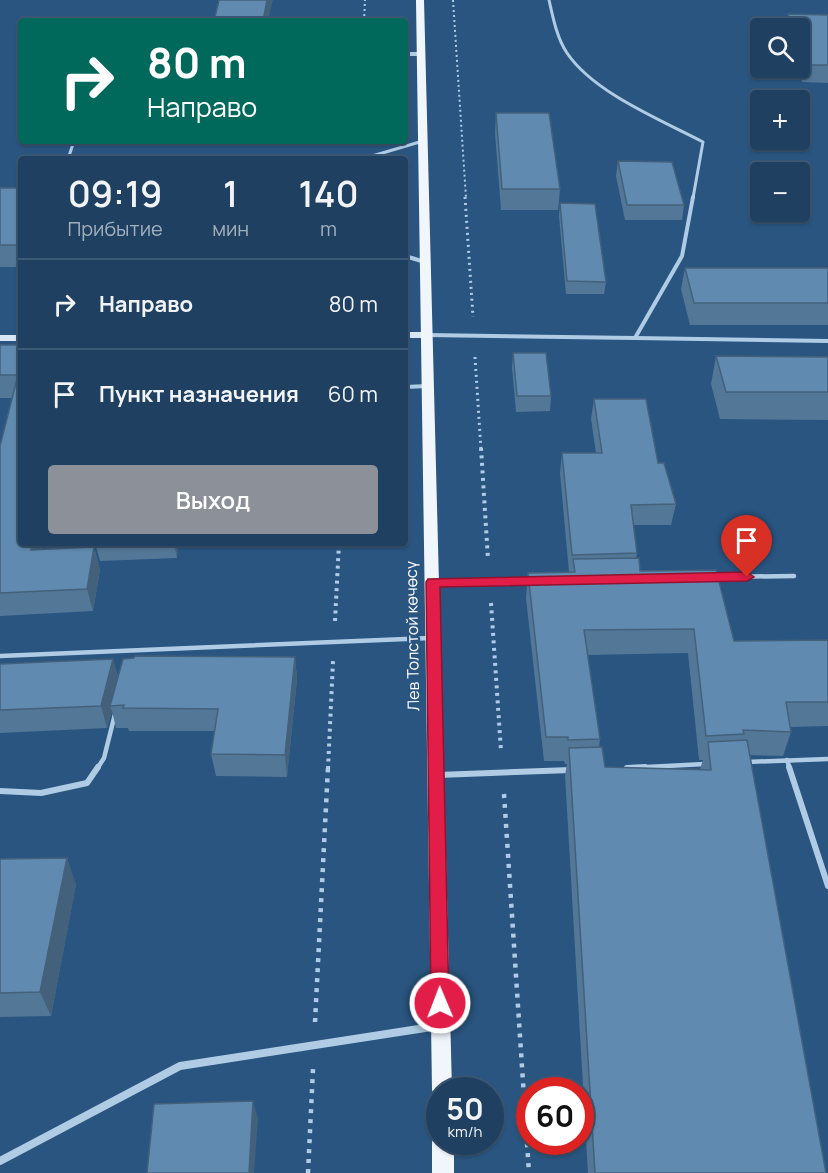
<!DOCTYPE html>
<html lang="ru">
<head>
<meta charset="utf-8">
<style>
	:root { --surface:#1f4060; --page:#2c4b69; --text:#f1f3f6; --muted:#a1afbd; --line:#3c5975; --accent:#8c9099 }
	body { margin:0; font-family:Manrope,sans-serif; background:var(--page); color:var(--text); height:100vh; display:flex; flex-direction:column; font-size:22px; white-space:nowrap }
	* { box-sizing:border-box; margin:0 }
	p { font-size:20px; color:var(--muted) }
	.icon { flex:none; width:33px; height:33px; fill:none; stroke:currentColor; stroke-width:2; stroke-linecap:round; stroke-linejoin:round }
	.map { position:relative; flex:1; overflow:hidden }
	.side { position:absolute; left:18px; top:156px; width:390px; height:390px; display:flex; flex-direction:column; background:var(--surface); border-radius:6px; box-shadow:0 2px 4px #0004,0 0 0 2px var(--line) }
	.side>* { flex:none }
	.hud { position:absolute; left:18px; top:18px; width:390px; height:126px; border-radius:6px; box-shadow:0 2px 4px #0004,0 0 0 2px var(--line); background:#00695c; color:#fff; overflow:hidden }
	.controls { position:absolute; left:750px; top:18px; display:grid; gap:12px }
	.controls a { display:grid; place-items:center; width:60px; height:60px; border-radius:6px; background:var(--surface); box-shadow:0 2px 4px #0004,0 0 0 2px var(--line); font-size:30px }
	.speed { position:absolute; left:426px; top:1077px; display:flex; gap:12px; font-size:30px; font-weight:700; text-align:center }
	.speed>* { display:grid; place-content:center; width:78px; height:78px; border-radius:50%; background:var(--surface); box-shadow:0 2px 4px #0004,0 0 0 2px var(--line); line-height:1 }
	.speed small { font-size:15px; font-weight:400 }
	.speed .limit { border:9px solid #d22; background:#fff; color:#111 }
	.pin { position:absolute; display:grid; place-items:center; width:51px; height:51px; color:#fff; margin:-62px -26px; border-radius:50% 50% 50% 0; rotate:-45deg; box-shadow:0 0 6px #0007 }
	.pin .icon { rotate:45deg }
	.me { position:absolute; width:66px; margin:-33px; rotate:359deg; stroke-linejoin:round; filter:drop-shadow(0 0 4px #0008) }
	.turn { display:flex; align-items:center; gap:21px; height:126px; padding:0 30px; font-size:27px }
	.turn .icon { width:78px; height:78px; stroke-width:2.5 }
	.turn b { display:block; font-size:42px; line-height:51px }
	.eta { display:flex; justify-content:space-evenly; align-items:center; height:102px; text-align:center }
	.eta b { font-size:36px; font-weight:600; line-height:42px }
	.cta { display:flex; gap:12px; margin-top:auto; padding:12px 30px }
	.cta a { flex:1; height:69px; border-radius:6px; background:var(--accent); color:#fff; font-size:24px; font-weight:600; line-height:69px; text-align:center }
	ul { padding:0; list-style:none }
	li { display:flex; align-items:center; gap:18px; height:90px; padding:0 30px; border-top:2px solid var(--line) }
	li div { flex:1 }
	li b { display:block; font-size:22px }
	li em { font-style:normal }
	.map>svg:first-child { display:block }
</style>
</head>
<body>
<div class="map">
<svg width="828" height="1173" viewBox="0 0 828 1173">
	<rect width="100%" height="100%" fill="#295580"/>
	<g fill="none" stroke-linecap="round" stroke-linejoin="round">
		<g stroke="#b0cce5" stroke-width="2" stroke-dasharray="2 3" stroke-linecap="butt">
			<polyline points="453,0 466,198"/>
			<polyline points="364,21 365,0"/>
		</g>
		<g stroke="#b0cce5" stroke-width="3" stroke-dasharray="2 4" stroke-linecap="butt">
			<polyline points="465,197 473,317"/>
			<polyline points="475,357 481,450"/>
		</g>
		<g stroke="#b0cce5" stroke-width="4" stroke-dasharray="3 4.5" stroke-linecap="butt">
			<polyline points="481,448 488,559"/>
			<polyline points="491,603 501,751"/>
			<polyline points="335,621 339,543"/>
			<polyline points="328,769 333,661"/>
		</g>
		<g stroke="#b0cce5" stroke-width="4.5" stroke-dasharray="4 6" stroke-linecap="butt">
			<polyline points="504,794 529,1173"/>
			<polyline points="315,1022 328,767"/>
			<polyline points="308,1173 313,1069"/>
		</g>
		<g stroke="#b0cce5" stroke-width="3">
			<path d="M549,0C553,18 557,38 567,53C594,93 661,120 703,142L693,198"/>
			<polyline points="68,159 74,141"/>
			<polyline points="362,159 423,141"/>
		</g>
		<g stroke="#b0cce5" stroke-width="4">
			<polyline points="405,256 425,262"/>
			<polyline points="427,335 635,338 682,256 693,197"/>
			<polyline points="635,338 828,341"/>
			<polyline points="405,387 428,386"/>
		</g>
		<g stroke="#b0cce5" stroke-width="4.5">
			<polyline points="713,577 794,576"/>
			<polyline points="434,582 533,580"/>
			<polyline points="0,656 430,638"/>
			<polyline points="787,760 790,769"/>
			<polyline points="747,762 828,759"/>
			<polyline points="627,768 705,764"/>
			<polyline points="97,769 104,758 115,714"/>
		</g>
		<g stroke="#b0cce5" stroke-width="6">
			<polyline points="789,767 828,886"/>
			<polyline points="627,768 645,767"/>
			<polyline points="438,775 571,770"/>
			<polyline points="0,791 41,793 87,783 98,767"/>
		</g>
		<polyline stroke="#b0cce5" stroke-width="4" points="405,54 422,54"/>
		<polyline stroke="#b0cce5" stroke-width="8" points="0,1161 180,1066 438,1026"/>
		<g fill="#d9e7f5" fill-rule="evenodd">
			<polygon points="405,332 427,332 432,335 427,338 405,338"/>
			<rect x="0" y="335" width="21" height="6"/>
		</g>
		<g fill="#f1f6fd" fill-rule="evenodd">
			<polygon points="416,0 424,0 452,1090 440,1090 440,1099 435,1097 432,1090"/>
			<polygon points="440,1133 440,1142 454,1142 454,1173 432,1173 432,1142 435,1134"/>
		</g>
	</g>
	<g fill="#537797" fill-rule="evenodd">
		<polygon points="788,14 828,15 828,83 802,82 797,68 800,68 800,28 785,28"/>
		<polygon points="496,113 560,189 558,210 501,210 495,133"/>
		<polygon points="618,161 684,205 682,220 625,220 616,176"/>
		<rect x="0" y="188" width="21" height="79"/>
		<polygon points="560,203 606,282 604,294 566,294 559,216"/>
		<polygon points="685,268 828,268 828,325 690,325 681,289"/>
		<polygon points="0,345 21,345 21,543 44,543 42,549 94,547 100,570 93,611 0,616 0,446 12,398 0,398"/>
		<polygon points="513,353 551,396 550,411 516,412 512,368"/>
		<polygon points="716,356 828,357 828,420 720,419 711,384"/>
		<path d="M594,399L658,463L676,504L671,525H633L637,553L636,558L640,571L734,641L828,640V726L790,727L791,732L783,756L749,755L826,1173H588L565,775L567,764H565L564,761H544L526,598L528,573L569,572L560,473L562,453H596L591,419ZM688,653L699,760H703L700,769L605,767L599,747L600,739L588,655Z"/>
		<polygon points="95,543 178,543 177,558 100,561"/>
		<polygon points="295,657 297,679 287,777 216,776 211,754 215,731 129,731 128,728 116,728 112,711 107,728 0,733 0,664 113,659 118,677"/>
		<polygon points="0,859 76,884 51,1016 0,1017"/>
	</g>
	<g fill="#44617b">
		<polygon points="267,0 273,0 268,21 263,21"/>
		<polygon points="32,543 44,543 38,573 31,550"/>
		<polygon points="174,543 178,543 177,558"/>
		<polygon points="94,547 100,570 93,611 87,589"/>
		<polygon points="295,657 297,679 287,777 285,755"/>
		<polygon points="113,659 119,682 110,706 112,711 107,728 101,706"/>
		<polygon points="67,858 76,884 51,1016 40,992"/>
		<polygon points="253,1101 258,1119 254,1173 249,1173"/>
	</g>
	<g fill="#618ab0" stroke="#44617b" stroke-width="1.5">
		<polygon points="219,0 267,0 263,21 214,21"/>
		<polygon points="788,14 828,15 828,65 806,65 800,46 800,28 793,28"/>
		<polygon points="496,113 549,113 560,189 502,189"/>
		<polygon points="618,161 672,162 684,205 627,205"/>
		<rect x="0" y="188" width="21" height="57"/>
		<polygon points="560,203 595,204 606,282 567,281"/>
		<polygon points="685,268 828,268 828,303 694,303"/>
		<polygon points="0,345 21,345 21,543 32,543 31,550 94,547 87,589 0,593 0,446 18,375 0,375"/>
		<polygon points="513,353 546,353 551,396 517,396"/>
		<polygon points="716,356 828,357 828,392 726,392"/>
		<polygon points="594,399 646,399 658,463 664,463 676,504 631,505 637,553 572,555 562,453 602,453"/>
		<polygon points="639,558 640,571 716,570 734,641 828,640 828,702 786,702 791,732 743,730 744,734 706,736 694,629 584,630 600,739 568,740 568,737 546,737 528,573 575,572 573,559"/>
		<polygon points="135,656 295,657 285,755 211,754 218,709 123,708 124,705 110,706 123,659 134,658"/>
		<polygon points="113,659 101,706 0,710 0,664"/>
		<polygon points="747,740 826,1173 595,1173 569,748 602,747 605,767 711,770 708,742"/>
		<polygon points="67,858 40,992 0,993 0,859"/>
		<polygon points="253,1101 249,1173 147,1173 154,1104"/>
	</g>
	<polygon fill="#e11d48" stroke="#92132f" stroke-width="1.5" points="747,572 754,577 747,581 440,587 449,1003 446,1009 440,1011 433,1009 431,1003 426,582 428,579"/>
	<g text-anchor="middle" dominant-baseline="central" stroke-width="4.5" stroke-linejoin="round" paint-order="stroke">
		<g font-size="16" fill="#fff" stroke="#295580">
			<text transform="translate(412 636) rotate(-91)">Лев Толстой көчөсү</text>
		</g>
	</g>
</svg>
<div class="controls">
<a><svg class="icon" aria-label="search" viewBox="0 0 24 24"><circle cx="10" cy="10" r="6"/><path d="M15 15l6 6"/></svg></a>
<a>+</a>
<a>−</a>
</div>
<div class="speed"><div>50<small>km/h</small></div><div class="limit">60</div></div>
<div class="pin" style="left:747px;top:577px;background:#d93025"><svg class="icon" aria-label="arrive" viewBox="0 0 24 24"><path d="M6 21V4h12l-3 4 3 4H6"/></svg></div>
<svg class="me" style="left:440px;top:1003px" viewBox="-20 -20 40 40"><circle r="17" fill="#e11d48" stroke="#fff" stroke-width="3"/><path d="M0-11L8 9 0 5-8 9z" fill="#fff"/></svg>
<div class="hud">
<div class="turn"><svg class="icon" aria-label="right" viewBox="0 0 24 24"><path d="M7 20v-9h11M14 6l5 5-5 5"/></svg><div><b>80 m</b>Направо</div></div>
</div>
<section class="side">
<div class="eta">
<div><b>09:19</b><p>Прибытие</p></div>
<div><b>1</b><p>мин</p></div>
<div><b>140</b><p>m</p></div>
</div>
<ul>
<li><svg class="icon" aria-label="right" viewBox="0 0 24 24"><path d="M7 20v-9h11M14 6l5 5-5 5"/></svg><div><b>Направо</b></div><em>80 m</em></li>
<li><svg class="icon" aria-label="arrive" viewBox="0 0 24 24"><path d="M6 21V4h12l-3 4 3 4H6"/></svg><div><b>Пункт назначения</b></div><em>60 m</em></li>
</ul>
<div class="cta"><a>Выход</a></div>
</section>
</div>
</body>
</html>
